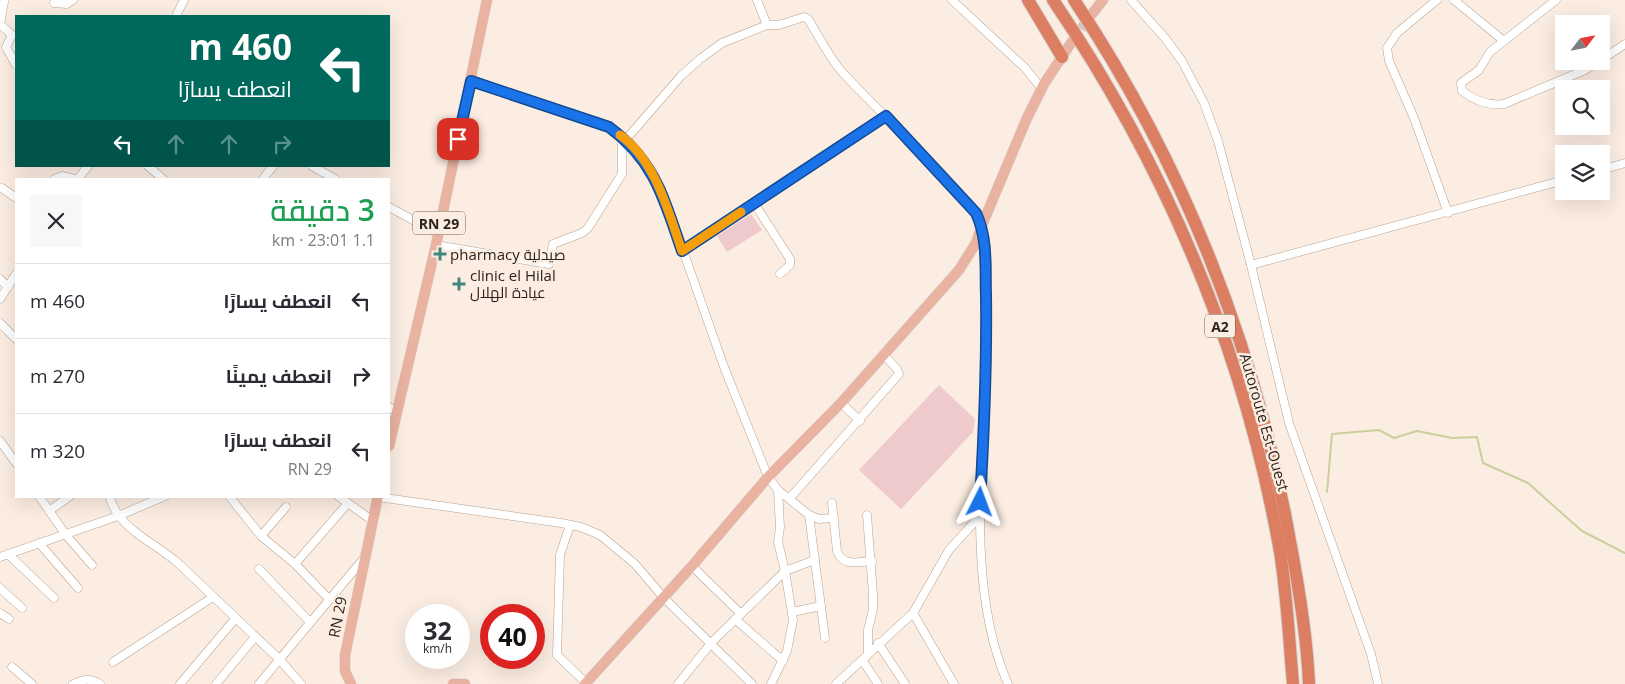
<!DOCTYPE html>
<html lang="ar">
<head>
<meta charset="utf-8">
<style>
	:root { --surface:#fff; --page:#f7f7f7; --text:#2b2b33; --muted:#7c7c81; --line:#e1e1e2 }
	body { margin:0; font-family:"Open Sans",Cairo,sans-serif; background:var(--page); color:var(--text); direction:rtl; height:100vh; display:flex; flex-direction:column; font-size:19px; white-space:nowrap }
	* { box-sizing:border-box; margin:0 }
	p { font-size:16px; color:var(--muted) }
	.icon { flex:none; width:28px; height:28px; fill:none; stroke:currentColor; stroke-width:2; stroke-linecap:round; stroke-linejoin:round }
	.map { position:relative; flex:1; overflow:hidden; direction:ltr }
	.drawer { position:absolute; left:15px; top:178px; width:375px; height:320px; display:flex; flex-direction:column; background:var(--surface); border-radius:0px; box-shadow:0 5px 20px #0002; direction:rtl }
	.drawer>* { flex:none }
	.hud { position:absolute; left:15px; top:15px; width:375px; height:152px; border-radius:0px; box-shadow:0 5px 20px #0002; direction:rtl; background:#00695c; color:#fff; overflow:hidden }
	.needle { width:32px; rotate:58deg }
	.controls { position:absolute; left:1555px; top:15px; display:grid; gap:10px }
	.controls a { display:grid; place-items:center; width:55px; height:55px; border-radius:0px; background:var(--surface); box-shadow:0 5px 20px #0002; font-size:25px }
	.speed { position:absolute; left:405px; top:604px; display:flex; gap:10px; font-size:25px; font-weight:700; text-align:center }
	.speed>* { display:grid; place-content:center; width:65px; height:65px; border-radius:50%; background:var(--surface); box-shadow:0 5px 20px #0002; line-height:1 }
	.speed small { font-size:12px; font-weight:400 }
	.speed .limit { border:8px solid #d22; background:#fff; color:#111 }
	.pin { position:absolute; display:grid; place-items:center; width:42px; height:42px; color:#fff; margin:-21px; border-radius:10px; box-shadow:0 2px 8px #0006 }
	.me { position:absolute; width:55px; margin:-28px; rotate:3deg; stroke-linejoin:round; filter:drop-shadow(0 0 4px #0008) }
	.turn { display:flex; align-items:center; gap:18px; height:105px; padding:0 15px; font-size:22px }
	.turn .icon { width:65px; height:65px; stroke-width:2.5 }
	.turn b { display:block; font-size:35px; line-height:42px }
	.lanes { display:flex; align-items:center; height:48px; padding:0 15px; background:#0003; justify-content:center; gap:25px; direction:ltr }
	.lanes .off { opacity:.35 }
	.round { display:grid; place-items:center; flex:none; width:52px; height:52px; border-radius:0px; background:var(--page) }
	.overview { display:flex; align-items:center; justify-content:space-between; height:85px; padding:0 15px }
	h1 { font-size:30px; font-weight:600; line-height:38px; color:#1e9e55 }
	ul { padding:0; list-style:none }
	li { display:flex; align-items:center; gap:15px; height:75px; padding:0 15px; border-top:1px solid var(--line) }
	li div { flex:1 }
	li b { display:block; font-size:19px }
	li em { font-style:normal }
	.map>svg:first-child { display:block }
</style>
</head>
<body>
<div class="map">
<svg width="1625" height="684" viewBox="0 0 1625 684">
	<rect width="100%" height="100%" fill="#fcede2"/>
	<g fill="#eecacd">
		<polygon points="751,214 762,230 727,252 717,236"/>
		<polygon points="939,385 975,419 973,432 901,509 859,470"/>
	</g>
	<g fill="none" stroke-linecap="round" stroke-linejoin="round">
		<polyline stroke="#cacf9c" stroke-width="2" points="1327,492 1332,434 1379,430 1394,438 1417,431 1452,438 1477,437 1483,463 1528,483 1582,531 1625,553"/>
		<polyline stroke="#d2c5ba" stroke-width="10" stroke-dasharray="10 5" stroke-linecap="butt" points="1072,41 1091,15"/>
		<defs>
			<g id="minor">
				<polyline points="757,0 767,25"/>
				<polyline points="952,0 1025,68 1042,89"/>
				<polyline points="1131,0 1165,38 1182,61 1204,103 1218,141 1251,265 1289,423 1371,654 1378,684"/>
				<polyline points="1437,0 1397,33 1387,48 1389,61 1414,118 1448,213"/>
				<polyline points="1454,0 1504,41"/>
				<path d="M1556,0L1490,52L1479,70L1461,83L1462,91C1475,101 1488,106 1504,104L1585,70L1599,61"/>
				<polyline points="4,2 0,24 12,35 6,47 16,65"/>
				<polyline points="54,3 67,4 73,0"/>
				<polyline points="176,16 184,0"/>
				<polyline points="1601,60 1625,44"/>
				<path d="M471,81L609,127C631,143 646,164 661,188L724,367L768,477L778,490L809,515L825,638"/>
				<polyline points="148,166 163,179"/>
				<polyline points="312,166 335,179"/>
				<polyline points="1601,170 1625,163"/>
				<polyline points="55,179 62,176 75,179"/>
				<polyline points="78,179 88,166"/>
				<polyline points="263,179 273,166"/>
				<polyline points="2,188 16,198"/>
				<polyline points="754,203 790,259 790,265 780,274"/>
				<polyline points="389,207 437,233"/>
				<path d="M436,245L549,264L553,244L582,233L588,228L622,174V144L681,76L700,59L722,43L767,25H779L804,17L808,19C819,36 829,58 843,73C878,111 917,145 951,184C962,196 975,208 981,223C990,246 986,284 986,309C989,426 960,576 1008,684"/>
				<polyline points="682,251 886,116"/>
				<polyline points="1251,265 1564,180"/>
				<polyline points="0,279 8,287"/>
				<polyline points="0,299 16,274"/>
				<polyline points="0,323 16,339"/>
				<polyline points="841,403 860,421"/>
				<polyline points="389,407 396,411"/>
				<polyline points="0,441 16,463"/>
				<polyline points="39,496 66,535 92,565"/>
				<path d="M109,496C112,503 115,512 120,517C135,536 160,547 178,563L279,659L301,684"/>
				<polyline points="229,496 261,536 295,564 329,599"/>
				<polyline points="338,496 373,521"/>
				<polyline points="378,497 561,523 581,527 600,535 635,564 664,598 752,684"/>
				<polyline points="790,498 899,374 897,369 883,354"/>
				<path d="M832,503L837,551C843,567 857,562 872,561"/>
				<polyline points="49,511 70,496"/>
				<polyline points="809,515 819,519 834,518"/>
				<polyline points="867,515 873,594 873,609 868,630 868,653"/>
				<polyline points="570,525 560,555 557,655 586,683"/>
				<polyline points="261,536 286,507"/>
				<polyline points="39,543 78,588"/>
				<polyline points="8,554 54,598"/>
				<polyline points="0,557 118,516 165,496"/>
				<polyline points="295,564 348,503"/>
				<polyline points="692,566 741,614"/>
				<polyline points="259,569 310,622"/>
				<polyline points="0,588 22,608"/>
				<polyline points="792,612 821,606"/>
				<polyline points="0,613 9,619"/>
				<polyline points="913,613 954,684"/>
				<polyline points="735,619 783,661"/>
				<polyline points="878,643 905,684"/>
				<polyline points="863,661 878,684"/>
				<polyline points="113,662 213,597"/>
				<polyline points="12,667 32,684"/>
				<path d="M73,684C83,679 90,678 100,684"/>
				<polyline points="180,684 235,619"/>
				<polyline points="216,684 255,637"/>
				<polyline points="259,684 365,557"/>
				<polyline points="678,684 712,642 778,578 785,571 815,560"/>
				<polyline points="771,684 787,651 793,620 785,571 778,542 780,527 778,490"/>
				<polyline points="836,684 913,613 949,550 979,517"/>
			</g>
			<g id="major">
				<polyline points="1092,14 1103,0"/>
				<polyline points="389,446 436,245 487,0"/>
				<polyline points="351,684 345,671 345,655 378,496"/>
				<polyline points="453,684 465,684"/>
				<polyline points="585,684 692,566 768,477 841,403 959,270 976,243 982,225 1027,118 1044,84 1071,43"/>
			</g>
			<g id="highway">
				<polyline points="1028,0 1062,57"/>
				<path d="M1053,0C1166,167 1245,353 1280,552C1287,595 1289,640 1293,684"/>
				<path d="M1074,0C1183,163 1256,348 1290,541C1299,588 1307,636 1309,684"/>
			</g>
		</defs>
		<use href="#minor" stroke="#b7a28f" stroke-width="9"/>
		<use href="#major" stroke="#d5d3d2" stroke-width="11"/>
		<use href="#highway" stroke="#d5d3d2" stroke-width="14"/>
		<use href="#minor" stroke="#fff" stroke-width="8"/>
		<use href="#major" stroke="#eab2a0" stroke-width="10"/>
		<use href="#highway" stroke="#dc7e61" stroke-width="12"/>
	</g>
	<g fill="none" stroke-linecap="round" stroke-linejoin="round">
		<defs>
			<path id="route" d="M458,139L471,81L609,127C655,161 664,199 682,251L886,116L976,213C988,239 985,267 986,295C987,364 984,433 980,502"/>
		</defs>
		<use href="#route" stroke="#114b97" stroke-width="12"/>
		<use href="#route" stroke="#1a73e8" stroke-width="9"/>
		<path stroke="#f59e0b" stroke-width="9" d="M620,135C656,161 668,211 682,251L741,212"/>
	</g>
	<g fill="#408780" stroke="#fcede2" stroke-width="2">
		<path d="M437.5 246.5h5v5h5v5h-5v5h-5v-5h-5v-5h5z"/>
		<path d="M456.5 276.5h5v5h5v5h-5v5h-5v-5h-5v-5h5z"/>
	</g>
	<g text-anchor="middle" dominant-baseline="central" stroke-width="5" stroke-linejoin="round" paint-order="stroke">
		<g fill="#fcede2" stroke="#6a6057" stroke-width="1">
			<rect x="413" y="211.5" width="52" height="23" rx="4"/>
			<rect x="1205" y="314.5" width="30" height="23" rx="4"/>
		</g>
		<g font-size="14" font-weight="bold" fill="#2c231c">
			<text x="439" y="223">RN 29</text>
			<text x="1220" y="326">A2</text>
		</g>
		<g font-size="15" fill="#2c231c" stroke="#fcede2" text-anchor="start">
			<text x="450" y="254">pharmacy صيدلية</text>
			<text x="470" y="275">clinic el Hilal<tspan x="470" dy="17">عيادة الهلال</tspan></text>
		</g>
		<g font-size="15" fill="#2c231c" stroke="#fcede2">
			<text transform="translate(1265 422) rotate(74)">Autoroute Est-Ouest</text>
			<text transform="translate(337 617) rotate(-79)">RN 29</text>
		</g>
	</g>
</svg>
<div class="controls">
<a><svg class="needle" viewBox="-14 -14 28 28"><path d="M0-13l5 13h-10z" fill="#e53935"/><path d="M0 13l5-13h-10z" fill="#7c7c81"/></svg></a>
<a><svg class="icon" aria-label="search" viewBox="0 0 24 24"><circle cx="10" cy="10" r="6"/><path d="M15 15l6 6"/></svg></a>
<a><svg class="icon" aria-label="layers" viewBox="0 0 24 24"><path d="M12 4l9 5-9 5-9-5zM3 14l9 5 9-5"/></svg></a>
</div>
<div class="speed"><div>32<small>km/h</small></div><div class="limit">40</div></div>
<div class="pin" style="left:458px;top:139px;background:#d93025"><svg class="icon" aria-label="arrive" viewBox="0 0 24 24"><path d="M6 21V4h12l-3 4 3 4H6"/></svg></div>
<svg class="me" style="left:980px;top:502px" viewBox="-20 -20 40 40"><path d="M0-17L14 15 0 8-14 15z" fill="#1a73e8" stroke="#fff" stroke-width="4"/></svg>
<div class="hud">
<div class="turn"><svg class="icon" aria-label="left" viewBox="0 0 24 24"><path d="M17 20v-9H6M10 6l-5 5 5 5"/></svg><div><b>460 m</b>انعطف يسارًا</div></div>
<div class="lanes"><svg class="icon" aria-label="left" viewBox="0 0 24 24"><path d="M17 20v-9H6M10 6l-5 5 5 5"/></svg><svg class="icon off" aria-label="ahead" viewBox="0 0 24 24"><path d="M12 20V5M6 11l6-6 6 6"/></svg><svg class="icon off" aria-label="ahead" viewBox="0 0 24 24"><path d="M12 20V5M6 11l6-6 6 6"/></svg><svg class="icon off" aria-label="right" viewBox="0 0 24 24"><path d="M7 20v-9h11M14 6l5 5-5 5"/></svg></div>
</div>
<section class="drawer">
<div class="overview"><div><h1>3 دقيقة</h1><p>1.1 km · 23:01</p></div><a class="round"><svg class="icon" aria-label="close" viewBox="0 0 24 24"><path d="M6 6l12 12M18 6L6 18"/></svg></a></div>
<ul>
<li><svg class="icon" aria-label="left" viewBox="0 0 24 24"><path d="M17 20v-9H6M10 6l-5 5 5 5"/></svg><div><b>انعطف يسارًا</b></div><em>460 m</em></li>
<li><svg class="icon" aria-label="right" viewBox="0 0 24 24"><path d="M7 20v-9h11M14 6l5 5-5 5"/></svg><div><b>انعطف يمينًا</b></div><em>270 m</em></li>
<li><svg class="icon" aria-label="left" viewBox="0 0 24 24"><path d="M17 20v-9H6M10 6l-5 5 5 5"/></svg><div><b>انعطف يسارًا</b><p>RN 29</p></div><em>320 m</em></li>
</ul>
</section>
</div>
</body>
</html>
